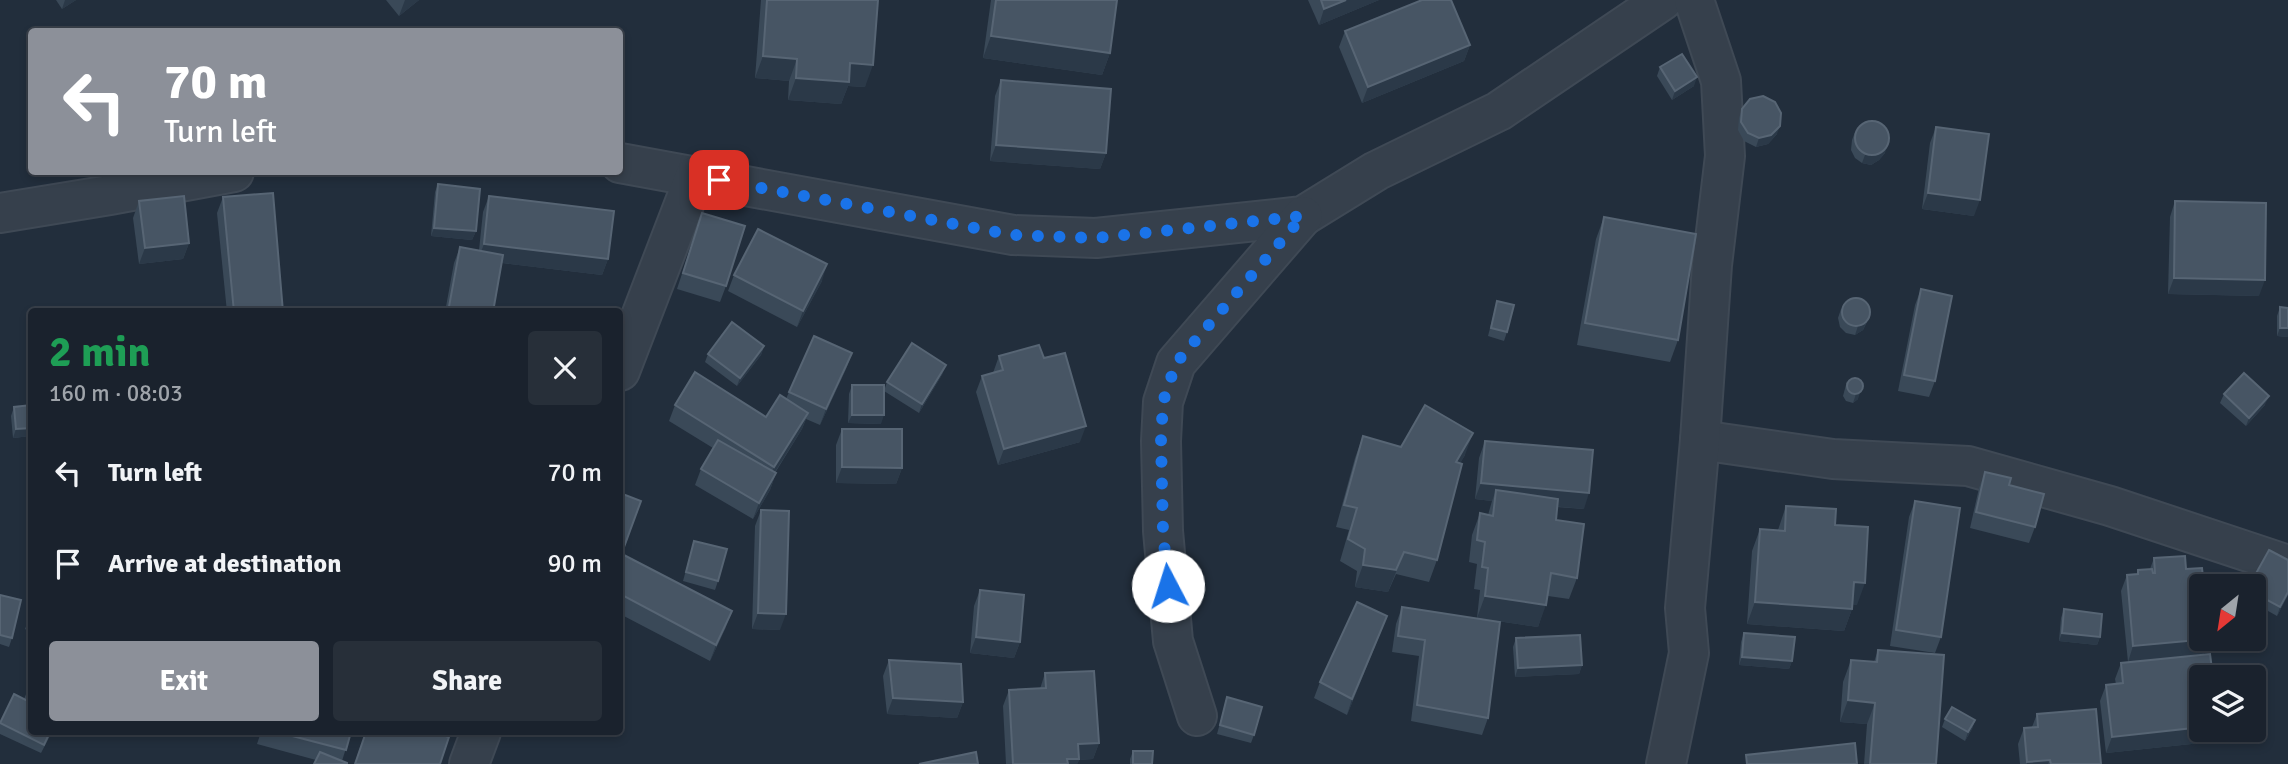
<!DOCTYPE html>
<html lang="en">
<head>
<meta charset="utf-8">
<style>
	:root { --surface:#1a222d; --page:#272f39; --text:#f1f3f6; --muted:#9fa4aa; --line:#383f49; --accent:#8c9099 }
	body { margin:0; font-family:Signika,sans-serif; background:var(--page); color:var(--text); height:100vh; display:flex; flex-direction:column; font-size:26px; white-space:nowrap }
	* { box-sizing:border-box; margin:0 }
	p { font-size:23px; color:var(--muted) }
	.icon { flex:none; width:38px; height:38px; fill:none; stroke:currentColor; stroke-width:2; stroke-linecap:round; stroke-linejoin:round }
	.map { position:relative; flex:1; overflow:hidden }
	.details { position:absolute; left:28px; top:308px; width:595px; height:427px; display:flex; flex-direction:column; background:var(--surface); border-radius:7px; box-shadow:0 4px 10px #0003,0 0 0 2px var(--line) }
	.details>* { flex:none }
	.hud { position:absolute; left:28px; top:28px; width:595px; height:147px; border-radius:7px; box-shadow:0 4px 10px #0003,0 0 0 2px var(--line); background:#8c9099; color:#fff; overflow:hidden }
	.needle { width:46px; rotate:210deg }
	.tools { position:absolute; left:2189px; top:574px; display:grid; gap:14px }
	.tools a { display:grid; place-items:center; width:77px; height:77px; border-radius:7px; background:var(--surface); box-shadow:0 4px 10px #0003,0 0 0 2px var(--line); font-size:35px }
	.pin { position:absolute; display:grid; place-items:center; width:60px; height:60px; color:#fff; margin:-30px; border-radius:14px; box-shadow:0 4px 10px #0006 }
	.me { position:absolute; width:77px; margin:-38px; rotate:355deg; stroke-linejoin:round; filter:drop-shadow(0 0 5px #0008) }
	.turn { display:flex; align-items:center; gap:24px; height:147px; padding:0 21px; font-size:32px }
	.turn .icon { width:91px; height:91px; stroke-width:2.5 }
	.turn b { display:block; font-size:49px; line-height:60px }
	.round { display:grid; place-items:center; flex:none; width:74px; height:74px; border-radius:7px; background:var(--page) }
	.headline { display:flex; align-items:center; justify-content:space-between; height:119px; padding:0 21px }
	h1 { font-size:42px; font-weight:700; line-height:52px; color:#1e9e55 }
	.button { display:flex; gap:14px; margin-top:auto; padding:14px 21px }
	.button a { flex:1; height:80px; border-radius:7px; background:var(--accent); color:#fff; font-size:28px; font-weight:700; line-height:80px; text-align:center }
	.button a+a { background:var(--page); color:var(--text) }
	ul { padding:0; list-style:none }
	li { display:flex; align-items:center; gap:21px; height:91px; padding:0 21px }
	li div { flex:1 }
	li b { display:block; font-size:26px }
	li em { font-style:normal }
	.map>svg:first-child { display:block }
</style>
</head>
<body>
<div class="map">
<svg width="2288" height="764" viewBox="0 0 2288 764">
	<rect width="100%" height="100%" fill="#222e3c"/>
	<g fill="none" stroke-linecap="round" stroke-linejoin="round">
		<defs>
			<g id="minor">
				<polyline points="620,163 1013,235 1096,238 1303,216 1376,171 1499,111 1663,0"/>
				<polyline points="0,213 110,195 234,172"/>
				<polyline points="620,371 695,176"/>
				<polyline points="1700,440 1833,459 1968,466 2110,506 2288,565"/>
				<polyline points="1197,716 1173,641 1163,531 1161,441 1163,402 1176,363 1303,216"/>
				<polyline points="469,764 481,732"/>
				<polyline points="1666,764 1689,653 1685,608 1700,440 1712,265 1725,156 1721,81 1694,0"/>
			</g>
		</defs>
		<use href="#minor" stroke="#3f4955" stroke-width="42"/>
		<use href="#minor" stroke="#36404c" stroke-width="38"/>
	</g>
	<g fill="#3a4958">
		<polygon points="56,0 76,0 62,9"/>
		<polygon points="386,0 419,0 399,16"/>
		<polygon points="761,0 878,0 865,87 848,86 841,104 788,100 789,81 755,78"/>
		<polygon points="991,0 1117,0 1110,53 1102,75 983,58"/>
		<polygon points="1308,0 1379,0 1319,25"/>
		<polygon points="1345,31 1470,45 1464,61 1362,103 1339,47"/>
		<polygon points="1660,67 1694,86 1672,100 1657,76"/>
		<polygon points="1001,80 1106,153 1100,169 990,161 995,96"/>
		<polygon points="1742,109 1777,134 1768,144 1756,147 1744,141 1738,130 1739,118"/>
		<polygon points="1936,127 1974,216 1922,209 1930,143"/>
		<polygon points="1855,132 1885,153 1879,160 1871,165 1862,163 1855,158 1851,150 1852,140"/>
		<polygon points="438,184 476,231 472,240 431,236 435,192"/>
		<polygon points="489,196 608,259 602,275 502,263 493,312 445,312 454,263 460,247 479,250 483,212"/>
		<polygon points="223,197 283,312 227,312 217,213"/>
		<polygon points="139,201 189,243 183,259 139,264 133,218"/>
		<polygon points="2175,201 2259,296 2168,294 2170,217"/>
		<polygon points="702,213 726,286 720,302 677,289"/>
		<polygon points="1604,217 1678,340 1670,362 1577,345 1596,239"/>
		<polygon points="734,275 822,281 797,327 728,291"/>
		<polygon points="1921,289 1935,381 1929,397 1898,391 1915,305"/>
		<polygon points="1497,301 1507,332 1504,341 1488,336"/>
		<polygon points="2280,307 2288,308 2288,337 2277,336 2277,316"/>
		<polygon points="1841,309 1867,322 1863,330 1855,335 1846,333 1840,327 1838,318"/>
		<polygon points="764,346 761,355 737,386 705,362 708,354"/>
		<polygon points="852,353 846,369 820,425 806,419 802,429 775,473 776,473 770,490 753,519 695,485 701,469 713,448 669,421 675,405 766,417 786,399 789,392"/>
		<polygon points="999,356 1044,358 1080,442 998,465 976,392 982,376 993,373"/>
		<polygon points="943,373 919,413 884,391 887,382"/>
		<polygon points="1847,381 1858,399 1853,403 1846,401 1843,396"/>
		<polygon points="852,385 881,424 848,423 849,394"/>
		<polygon points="2224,394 2265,405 2246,426 2220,403"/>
		<polygon points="14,407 31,436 13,438 11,416"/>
		<polygon points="842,429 902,468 896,484 836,483 836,445"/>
		<polygon points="1363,436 1401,447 1465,455 1460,463 1437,560 1429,582 1396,574 1388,592 1355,587 1357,571 1340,561 1349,530 1336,527 1355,458"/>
		<polygon points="1485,441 1584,509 1557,507 1556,520 1577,578 1569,599 1548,596 1538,627 1477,618 1480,590 1474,589 1477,564 1469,562 1472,535 1480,513 1488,515 1492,501 1475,499 1479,458"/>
		<polygon points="1985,472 2009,485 2035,527 2029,543 1970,528 1979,488"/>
		<polygon points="620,493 641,501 622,554 726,627 710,661 620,614"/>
		<polygon points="1915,501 1941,637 1935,653 1890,646 1909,517"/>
		<polygon points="1786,506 1835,525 1857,605 1852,604 1852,609 1844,631 1747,624 1752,551 1760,529 1778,530"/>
		<polygon points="761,510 780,630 752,629 755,526"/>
		<polygon points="694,541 718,581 715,590 683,581"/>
		<polygon points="2154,558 2186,569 2220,741 2106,753 2100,701 2106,685 2116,684 2115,679 2121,663 2128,662 2121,591 2127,575 2136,575 2138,570 2150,569"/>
		<polygon points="2288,560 2288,595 2277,616 2254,603 2254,586"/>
		<polygon points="980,590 1020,642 1014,658 970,653 974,606"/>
		<polygon points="0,595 12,638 9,647 0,644"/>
		<polygon points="1402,607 1488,718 1482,735 1411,721 1419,656 1392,652 1396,624"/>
		<polygon points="2064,609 2100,637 2097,645 2059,641 2061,618"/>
		<polygon points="32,611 32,633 25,629"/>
		<polygon points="1387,616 1347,715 1314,698 1320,682"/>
		<polygon points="1744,633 1792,661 1789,669 1739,665 1741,642"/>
		<polygon points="1516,638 1582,665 1579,674 1515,677 1513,647"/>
		<polygon points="1878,650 1936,764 1864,764 1867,724 1840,722 1843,682 1851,660 1874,662"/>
		<polygon points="889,660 963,702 957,718 887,714 883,676"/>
		<polygon points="1045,673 1099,743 1093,759 1079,760 1077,764 1006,764 1003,706 1009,690 1040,689"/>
		<polygon points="32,680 32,732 52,732 41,753 0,734 0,722 24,699"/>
		<polygon points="1227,697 1254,735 1251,743 1217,734"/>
		<polygon points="2037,714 2101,764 2020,764 2018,744 2024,728 2032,727"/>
		<polygon points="1945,719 1975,720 1972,729 1965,741 1942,727"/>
		<polygon points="261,732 351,732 342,761 316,760 257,744"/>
		<polygon points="1133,751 1152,764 1130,764 1130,759"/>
	</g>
	<g fill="#2b3948">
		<polygon points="65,0 76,0 62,9"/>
		<polygon points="405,0 419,0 399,16"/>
		<polygon points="1346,0 1379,0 1319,25 1324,9"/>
		<polygon points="991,36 1110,53 1102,75 983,58"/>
		<polygon points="1470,45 1464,61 1362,103 1368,87"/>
		<polygon points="763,56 797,59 789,81 755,78"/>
		<polygon points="850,63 873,65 865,87 848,86 841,104 788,100 796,78"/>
		<polygon points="1697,77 1694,86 1672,100 1675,91"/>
		<polygon points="1780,126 1777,134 1768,144 1756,147 1759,138"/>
		<polygon points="996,145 1106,153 1100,169 990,161"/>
		<polygon points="1888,145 1885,153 1879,160 1871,165 1862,163 1865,155"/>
		<polygon points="1928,193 1980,200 1974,216 1922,209"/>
		<polygon points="434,228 476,231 472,240 431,236"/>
		<polygon points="189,243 183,259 139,264 145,248"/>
		<polygon points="484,244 608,259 602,275 478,260"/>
		<polygon points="827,264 822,281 797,327 803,311"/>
		<polygon points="2174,278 2265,280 2259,296 2168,294"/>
		<polygon points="1870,314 1863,330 1855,335 1858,326"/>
		<polygon points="2280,328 2288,328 2288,337 2277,336"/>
		<polygon points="764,346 761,355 737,386 740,378"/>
		<polygon points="852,353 846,369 820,425 826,409"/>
		<polygon points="946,365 943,373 919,413 922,404"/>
		<polygon points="1861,390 1858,399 1853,403 1856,394"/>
		<polygon points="2269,396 2265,405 2246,426 2249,418"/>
		<polygon points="808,413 802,429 768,483 774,467"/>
		<polygon points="852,415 884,415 881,424 848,423"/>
		<polygon points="1086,426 1080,442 998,465 1004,449"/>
		<polygon points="32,428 31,436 13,438 16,429"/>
		<polygon points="1473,433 1465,455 1448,484 1456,462"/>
		<polygon points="842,467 902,468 896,484 836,483"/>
		<polygon points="776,473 770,490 753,519 759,503"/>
		<polygon points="1481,483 1589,493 1584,509 1495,501 1496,490 1492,501 1475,499"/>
		<polygon points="1404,552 1388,592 1355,587 1363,565"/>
		<polygon points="1854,582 1865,583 1857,605 1846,604"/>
		<polygon points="2288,592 2288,595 2277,616 2280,607"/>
		<polygon points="1485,596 1546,605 1538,627 1477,618"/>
		<polygon points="1755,602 1852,609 1844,631 1747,624"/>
		<polygon points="732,611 726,627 710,661 716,645"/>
		<polygon points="758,613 786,614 780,630 752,629"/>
		<polygon points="1387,616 1381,632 1347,715 1352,699"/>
		<polygon points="2062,633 2100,637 2097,645 2059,641"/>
		<polygon points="976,637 1020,642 1014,658 970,653"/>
		<polygon points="2209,639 2203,656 2128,662 2133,646"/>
		<polygon points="1742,657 1792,661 1789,669 1739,665"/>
		<polygon points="1582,665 1579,674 1515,677 1518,668"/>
		<polygon points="893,698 963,702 957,718 887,714"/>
		<polygon points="1848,700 1875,703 1867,724 1840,722"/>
		<polygon points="2259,706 2256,715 2254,716 2254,709"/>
		<polygon points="1975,720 1972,729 1965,741 1968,732"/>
		<polygon points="2202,727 2202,730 2224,730 2220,741 2106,753 2112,737"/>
		<polygon points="1099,743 1093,759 1079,760 1077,764 1066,764 1067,759 1078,744"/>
		<polygon points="2050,760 2048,764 2027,764 2027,762"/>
	</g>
	<g fill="#475564" stroke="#576574" stroke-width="2">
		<polygon points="767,0 878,0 873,65 850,63 849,82 796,78 797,59 763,56"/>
		<polygon points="996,0 1117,0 1110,53 991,36"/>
		<polygon points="1321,0 1346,0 1324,9"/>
		<polygon points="1422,0 1451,0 1470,45 1368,87 1345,31"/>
		<polygon points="1682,54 1697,77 1675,91 1660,67"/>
		<polygon points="1001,80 1111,89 1106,153 996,145"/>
		<polygon points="1763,96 1775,102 1781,113 1780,126 1771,135 1759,138 1748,133 1741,122 1742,109 1750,99"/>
		<circle cx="1872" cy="138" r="17"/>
		<polygon points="1936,127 1989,134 1980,200 1928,193"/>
		<polygon points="438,184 480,189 476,231 434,228"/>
		<polygon points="273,193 283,312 234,312 223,197"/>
		<polygon points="184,196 189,243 145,248 139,201"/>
		<polygon points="489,196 614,211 608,259 484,244"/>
		<polygon points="2175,201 2266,203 2265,280 2174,278"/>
		<polygon points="702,213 745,226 726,286 683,273"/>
		<polygon points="1604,217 1696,234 1678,340 1585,323"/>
		<polygon points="758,229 827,264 803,311 734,275"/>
		<polygon points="460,247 503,255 493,312 448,312"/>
		<polygon points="1921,289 1952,296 1935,381 1904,375"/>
		<circle cx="1856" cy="312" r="14"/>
		<polygon points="1497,301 1514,305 1507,332 1491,328"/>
		<polygon points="2280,307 2288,308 2288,328 2280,328"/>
		<polygon points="732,322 764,346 740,378 708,354"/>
		<polygon points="814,336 852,353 826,409 789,392"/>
		<polygon points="912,343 946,365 922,404 887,382"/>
		<polygon points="1039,345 1044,358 1065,353 1086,426 1004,449 982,376 1003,370 999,356"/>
		<polygon points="695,372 766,417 780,395 808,413 774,467 675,405"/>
		<polygon points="2244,373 2269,396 2249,418 2224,394"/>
		<circle cx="1855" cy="386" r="8"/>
		<rect x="852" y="385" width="32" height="30"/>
		<polygon points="31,405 32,428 16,429 14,407"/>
		<polygon points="1425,405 1473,433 1456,462 1462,464 1437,560 1404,552 1396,570 1363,565 1365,549 1348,539 1357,508 1344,505 1363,436 1401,447"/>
		<polygon points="842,429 902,429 902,468 842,467"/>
		<polygon points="718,440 776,473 759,503 701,469"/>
		<polygon points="1485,441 1593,450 1589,493 1481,483"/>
		<polygon points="1985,472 2011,478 2009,485 2044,494 2035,527 1976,512"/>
		<polygon points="1496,490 1558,499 1556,520 1584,524 1577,578 1551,573 1546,605 1485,596 1488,568 1482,567 1485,542 1477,540 1480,513 1493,516"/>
		<polygon points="620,493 641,501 624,547 620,545"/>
		<polygon points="1915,501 1960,508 1941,637 1896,630"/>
		<polygon points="1786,506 1836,509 1835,525 1868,527 1865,583 1854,582 1852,609 1755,602 1760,529 1785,531"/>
		<polygon points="761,510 789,511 786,614 758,613"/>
		<polygon points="694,541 727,549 718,581 686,572"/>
		<polygon points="2269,550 2288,560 2288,592 2280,607 2254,593 2254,586 2249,586"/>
		<polygon points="620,553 732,611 716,645 620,594"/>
		<polygon points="2185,556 2186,569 2202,568 2204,586 2202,586 2202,639 2209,639 2133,646 2127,575 2138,574 2138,570 2152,569 2153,573 2155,573 2154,558"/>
		<polygon points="980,590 1024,595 1020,642 976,637"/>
		<polygon points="0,595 21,600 12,638 0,635"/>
		<polygon points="1357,602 1387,616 1352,699 1320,682"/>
		<polygon points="1402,607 1500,622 1488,718 1417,705 1425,640 1398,636"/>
		<polygon points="2064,609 2102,614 2100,637 2062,633"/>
		<polygon points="1744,633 1795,637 1792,661 1742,657"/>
		<polygon points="1580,635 1582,665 1518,668 1516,638"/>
		<polygon points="1878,650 1944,655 1936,764 1870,764 1875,703 1848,700 1851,660 1877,662"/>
		<polygon points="2210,654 2213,677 2202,677 2202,727 2112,737 2106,685 2123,683 2121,663"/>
		<polygon points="889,660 961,664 963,702 893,698"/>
		<polygon points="1094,671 1099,743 1078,744 1079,759 1067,759 1068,764 1013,764 1009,690 1046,688 1045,673"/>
		<polygon points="2254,682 2262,690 2263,696 2259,706 2254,709"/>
		<polygon points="14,694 32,703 32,732 50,732 44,745 0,723"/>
		<polygon points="1227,697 1262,707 1254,735 1220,725"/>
		<polygon points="1952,707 1975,720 1968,732 1945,719"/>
		<polygon points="2096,709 2101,764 2051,764 2050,760 2027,762 2024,728 2038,727 2037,714"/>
		<polygon points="277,732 351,732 346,750"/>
		<polygon points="366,732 431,732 449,737 440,764 355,764"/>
		<polygon points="1855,743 1857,764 1747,764 1746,755"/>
		<polygon points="1133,751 1153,751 1152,764 1133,764"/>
		<polygon points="320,752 347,763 347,764 314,764"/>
		<polygon points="976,752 978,764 919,764"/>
	</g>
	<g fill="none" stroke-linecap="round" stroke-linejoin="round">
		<polyline stroke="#1a73e8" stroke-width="12" stroke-dasharray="0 21.6" points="719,180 1013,235 1096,238 1303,216 1176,363 1163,402 1161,441 1163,531 1168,586"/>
	</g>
</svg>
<div class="tools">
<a><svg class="needle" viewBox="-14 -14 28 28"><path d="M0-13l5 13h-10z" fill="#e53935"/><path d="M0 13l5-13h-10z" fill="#9fa4aa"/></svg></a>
<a><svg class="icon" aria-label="layers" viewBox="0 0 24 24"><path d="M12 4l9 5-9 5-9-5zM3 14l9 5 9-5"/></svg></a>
</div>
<div class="pin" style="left:719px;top:180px;background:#d93025"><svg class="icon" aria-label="arrive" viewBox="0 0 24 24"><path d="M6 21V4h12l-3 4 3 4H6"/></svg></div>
<svg class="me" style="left:1168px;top:586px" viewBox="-20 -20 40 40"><circle r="19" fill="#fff"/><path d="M0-13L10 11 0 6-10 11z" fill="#1a73e8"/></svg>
<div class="hud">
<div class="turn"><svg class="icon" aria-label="left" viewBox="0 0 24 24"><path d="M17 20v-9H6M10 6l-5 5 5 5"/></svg><div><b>70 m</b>Turn left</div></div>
</div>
<section class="details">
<div class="headline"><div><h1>2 min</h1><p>160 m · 08:03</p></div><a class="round"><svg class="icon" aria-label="close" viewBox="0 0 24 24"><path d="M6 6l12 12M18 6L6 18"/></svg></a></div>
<ul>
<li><svg class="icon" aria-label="left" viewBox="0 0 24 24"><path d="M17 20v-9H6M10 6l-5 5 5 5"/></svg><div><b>Turn left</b></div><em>70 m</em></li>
<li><svg class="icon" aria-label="arrive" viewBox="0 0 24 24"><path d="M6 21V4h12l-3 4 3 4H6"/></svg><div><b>Arrive at destination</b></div><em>90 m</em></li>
</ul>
<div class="button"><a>Exit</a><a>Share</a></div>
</section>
</div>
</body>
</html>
